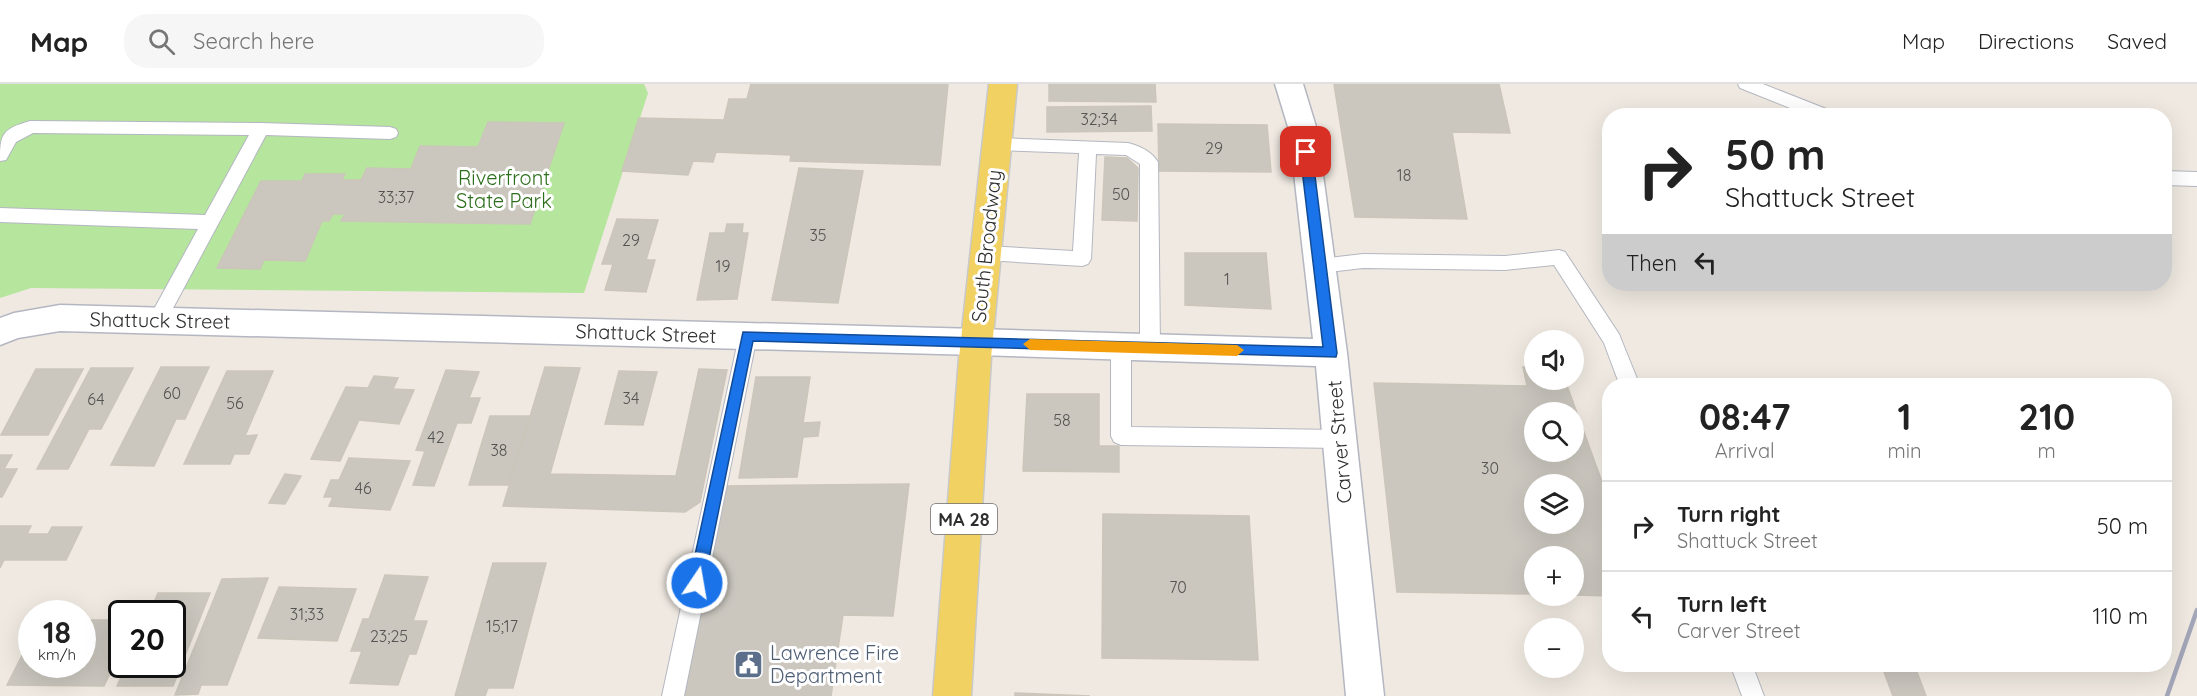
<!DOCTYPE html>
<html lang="en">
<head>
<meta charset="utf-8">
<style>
	:root { --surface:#fff; --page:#f6f6f6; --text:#222; --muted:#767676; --line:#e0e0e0 }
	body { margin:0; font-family:Quicksand,sans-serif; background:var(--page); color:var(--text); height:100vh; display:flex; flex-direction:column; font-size:22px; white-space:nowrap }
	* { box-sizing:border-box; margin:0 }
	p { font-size:20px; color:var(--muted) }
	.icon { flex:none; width:33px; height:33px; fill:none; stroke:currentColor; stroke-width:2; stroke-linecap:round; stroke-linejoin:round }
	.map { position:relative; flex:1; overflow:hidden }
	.details { position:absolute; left:1602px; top:294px; width:570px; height:294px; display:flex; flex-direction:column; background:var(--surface); border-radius:24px; box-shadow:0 6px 24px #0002 }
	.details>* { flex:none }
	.banner { position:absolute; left:1602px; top:24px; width:570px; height:183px; border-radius:24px; box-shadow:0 6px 24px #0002; background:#fff; color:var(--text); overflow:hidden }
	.tools { position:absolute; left:1524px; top:246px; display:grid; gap:12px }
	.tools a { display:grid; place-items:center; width:60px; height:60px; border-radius:50%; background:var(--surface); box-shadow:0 6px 24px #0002; font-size:30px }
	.speed { position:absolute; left:18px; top:516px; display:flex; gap:12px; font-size:30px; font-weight:700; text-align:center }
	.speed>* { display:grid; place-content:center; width:78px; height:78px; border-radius:50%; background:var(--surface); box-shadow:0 6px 24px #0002; line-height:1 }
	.speed small { font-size:15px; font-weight:400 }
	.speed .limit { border:3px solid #111; border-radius:9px; background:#fff; color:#111 }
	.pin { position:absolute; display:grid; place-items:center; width:51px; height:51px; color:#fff; margin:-26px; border-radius:12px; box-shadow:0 3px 9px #0006 }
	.me { position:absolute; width:66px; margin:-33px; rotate:12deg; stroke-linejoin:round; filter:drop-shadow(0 0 4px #0008) }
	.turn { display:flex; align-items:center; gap:21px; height:126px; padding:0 24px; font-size:27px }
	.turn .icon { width:78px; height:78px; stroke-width:2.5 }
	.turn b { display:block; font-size:42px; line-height:51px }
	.then { display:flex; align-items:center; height:57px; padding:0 24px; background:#0003; gap:12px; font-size:22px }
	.eta { display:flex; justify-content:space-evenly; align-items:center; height:102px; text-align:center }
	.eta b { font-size:36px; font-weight:700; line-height:42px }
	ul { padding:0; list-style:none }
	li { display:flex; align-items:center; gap:18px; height:90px; padding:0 24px; border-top:2px solid var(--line) }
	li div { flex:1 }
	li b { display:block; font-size:22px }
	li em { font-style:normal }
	header { display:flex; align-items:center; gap:36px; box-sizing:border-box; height:84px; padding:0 30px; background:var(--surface); border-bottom:2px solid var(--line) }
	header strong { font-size:28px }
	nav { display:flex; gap:33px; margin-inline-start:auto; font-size:21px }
	.search { width:420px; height:54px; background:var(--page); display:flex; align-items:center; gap:15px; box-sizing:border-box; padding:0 21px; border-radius:24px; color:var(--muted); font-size:22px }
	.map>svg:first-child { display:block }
</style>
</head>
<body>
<header>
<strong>Map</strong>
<div class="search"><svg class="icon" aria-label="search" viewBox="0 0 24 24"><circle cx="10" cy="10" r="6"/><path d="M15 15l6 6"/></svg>Search here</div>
<nav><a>Map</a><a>Directions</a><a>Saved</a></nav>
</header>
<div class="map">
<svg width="2197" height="612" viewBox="0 0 2197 612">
	<rect width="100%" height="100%" fill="#efe9e1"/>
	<polygon fill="#b6e59e" points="0,0 644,0 648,9 584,209 31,204 0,214"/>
	<g fill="#cbc7bf" stroke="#cbc5ba" stroke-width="1.5" fill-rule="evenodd">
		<polygon points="751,0 948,0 940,81 790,77 791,71 716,68 713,78 693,77 688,91 622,87 639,34 724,36 729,15 747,15"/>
		<polygon points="1049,0 1155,0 1156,18 1049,17"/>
		<polygon points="1334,0 1499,0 1510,49 1452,48 1467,135 1355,133"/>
		<polygon points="1151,22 1152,47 1047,48 1047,23"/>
		<polygon points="488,38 564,39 530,140 341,137 345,130 333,130 329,137 322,137 305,177 264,176 260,185 217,184 261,97 302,97 305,90 345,90 342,96 361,96 367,84 411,85 420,62 478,63"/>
		<polygon points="1158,40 1267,41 1271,88 1159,87"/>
		<polygon points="1105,73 1127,74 1138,84 1137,137 1102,136"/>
		<polygon points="799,84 863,87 838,219 772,216"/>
		<polygon points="617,135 658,136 646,176 655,176 646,208 605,206 613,180 602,180"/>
		<polygon points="727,140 743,140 742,149 748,149 737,215 697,216 710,149 725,149"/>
		<polygon points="1185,169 1266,169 1271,225 1185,221"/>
		<polygon points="161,283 209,283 185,335 176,335 154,382 111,381"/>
		<polygon points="545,283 580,284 550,390 676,392 699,285 727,286 700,418 685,428 503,422"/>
		<path d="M1523,283H1534V296H1565L1610,420V512L1574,511V472H1534V510L1397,508L1374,299L1527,302ZM1534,328H1574V368H1534ZM1534,400H1574V440H1534Z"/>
		<polygon points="91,284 133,284 101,345 89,345 68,385 37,385"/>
		<polygon points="36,285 83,285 48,351 1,351"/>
		<polygon points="446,286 479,288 469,314 480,314 471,339 457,339 434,402 413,401 425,367 416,366"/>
		<polygon points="227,287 273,287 245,352 257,351 249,370 234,370 230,380 184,380"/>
		<polygon points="619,287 657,288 643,341 605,340"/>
		<polygon points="374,292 398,294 393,305 414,306 399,340 359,336 340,377 311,375 346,303 368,304"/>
		<polygon points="756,293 810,293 803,339 820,338 818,352 803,353 797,393 739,394"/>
		<polygon points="1027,310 1099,310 1099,362 1119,362 1119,388 1023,387"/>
		<polygon points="490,332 529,332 509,401 469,401"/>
		<polygon points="0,371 12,371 4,385 17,385 2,413 0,413"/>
		<polygon points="349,374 410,377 390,426 329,422 333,413 324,413 331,396 339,396"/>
		<polygon points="285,390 301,392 285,420 269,419"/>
		<polygon points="909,400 893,532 843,531 831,612 678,612 727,402"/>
		<polygon points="1103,430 1249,432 1258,576 1102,574"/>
		<polygon points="0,442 31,442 27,450 48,450 52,443 82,443 66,476 4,476 0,484"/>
		<polygon points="493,479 546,479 513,604 488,604 485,612 455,612"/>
		<polygon points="385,491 428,493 413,537 427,537 416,570 409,570 398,601 350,599 362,567 351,567 363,535 369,535"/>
		<polygon points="268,494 227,601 201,601 198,610 175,611 222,495"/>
		<polygon points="279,503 356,505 337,557 258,554"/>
		<polygon points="158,509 210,509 173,602 117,602 127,580 172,580 172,530 149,530"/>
		<polygon points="82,536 122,536 122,564 104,602 7,601 32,552 32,580 82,580"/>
		<polygon points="1881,580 1914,580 1926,612 1893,612"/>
		<polygon points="1015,609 1090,612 1015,612"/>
	</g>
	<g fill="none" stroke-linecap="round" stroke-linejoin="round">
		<defs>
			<g id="lane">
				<polygon points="1738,0 1763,0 1834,28 1836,32 1810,32 1740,4"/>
				<path d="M30,37L261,39L390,43L396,45L398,49L396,53L390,55L266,51L164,241L157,244L150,241L148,236L198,145L0,138V124L205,131L249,51L33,49L16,58L6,76L0,77C0,50 2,45 30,37Z"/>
				<path d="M997,54L1128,59C1140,62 1151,67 1158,78L1160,263L1157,269L1150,271L1143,269L1140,263V80L1126,71L1096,70L1091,175L1088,180L1082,182L986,176L980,174L977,169L980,164L986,162L1073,167L1079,69L997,66L991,64L988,60L991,56Z"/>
				<polygon points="2164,87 2197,88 2197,102 2164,101"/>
				<polygon points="1559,166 1565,168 1619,250 1640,302 1620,302 1604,259 1554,181 1505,186 1363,184 1320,189 1314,187 1311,182 1314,177 1320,175 1363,170 1505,172"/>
				<polygon points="748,244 755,246 757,252 684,612 662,612 739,252 741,246"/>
				<polygon points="1121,255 1128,257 1131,263 1131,343 1339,346 1346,349 1349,355 1346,361 1339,364 1121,361 1114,358 1111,352 1111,263 1114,257"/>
				<polygon points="1730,580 1752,580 1764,612 1742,612"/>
			</g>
			<polygon id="street" points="1275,0 1303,0 1317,46 1347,269 1384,612 1346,612 1316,282 977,271 966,267 961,258 966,249 977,245 1313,255 1289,46"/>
			<polygon id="secondary" points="60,221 977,245 988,249 993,258 988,267 977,271 60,247 18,254 0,261 0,234 14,229"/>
			<polygon id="primary" points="989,0 1017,0 991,274 971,612 933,612 959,274"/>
		</defs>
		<use href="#lane" stroke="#b4b7c1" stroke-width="2"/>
		<use href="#street" stroke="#b4b7c1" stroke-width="3"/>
		<use href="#secondary" stroke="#b4b7c1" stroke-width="3"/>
		<use href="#primary" stroke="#c9c9c9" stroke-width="3"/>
		<use href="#lane" fill="#fff" fill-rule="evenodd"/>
		<use href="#street" fill="#fff" fill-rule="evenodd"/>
		<use href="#secondary" fill="#fff" fill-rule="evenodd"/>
		<use href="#primary" fill="#f2d163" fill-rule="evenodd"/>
		<polyline stroke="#a3a6b8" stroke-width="4.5" points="2167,612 2197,526"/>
	</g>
	<polygon fill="#1a73e8" stroke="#114b97" stroke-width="1.5" points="1306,64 1312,68 1337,269 1336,273 753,257 704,499 702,504 697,506 691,504 689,499 743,248 1323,263 1300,68"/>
	<polygon fill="#f59e0b" points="1030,255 1237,261 1244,266 1237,272 1030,266 1023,260"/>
	<defs>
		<symbol id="civic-square" viewBox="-11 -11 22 22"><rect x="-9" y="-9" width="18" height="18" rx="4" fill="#5c6f8a" stroke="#fff"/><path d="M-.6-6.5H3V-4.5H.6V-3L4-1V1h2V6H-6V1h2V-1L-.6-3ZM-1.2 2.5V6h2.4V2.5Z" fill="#fff"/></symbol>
	</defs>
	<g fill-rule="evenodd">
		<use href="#civic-square" x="732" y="564" width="33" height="33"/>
	</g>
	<g text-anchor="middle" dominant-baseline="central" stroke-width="6" stroke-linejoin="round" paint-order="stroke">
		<g font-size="16" fill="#555452">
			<text x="1099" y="35">32;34</text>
			<text x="1214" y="64">29</text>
			<text x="1404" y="91">18</text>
			<text x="1121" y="110">50</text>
			<text x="396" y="113">33;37</text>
			<text x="818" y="151">35</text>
			<text x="631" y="156">29</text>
			<text x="723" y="182">19</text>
			<text x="1227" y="195">1</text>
			<text x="172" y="309">60</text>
			<text x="631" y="314">34</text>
			<text x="96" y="315">64</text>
			<text x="235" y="319">56</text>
			<text x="1062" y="336">58</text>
			<text x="436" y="353">42</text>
			<text x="499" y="366">38</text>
			<text x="1490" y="384">30</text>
			<text x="363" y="404">46</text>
			<text x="1178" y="503">70</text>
			<text x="307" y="530">31;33</text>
			<text x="502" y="542">15;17</text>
			<text x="389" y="552">23;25</text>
		</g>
		<rect fill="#fff" stroke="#6d6d6d" stroke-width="1.5" x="931" y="420" width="66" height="30" rx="4.5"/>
		<g font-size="18" font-weight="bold" fill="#2e2e2e">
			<text x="964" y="435">MA 28</text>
		</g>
		<g font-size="20" fill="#2c6e1b" stroke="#fff">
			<text x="504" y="93">Riverfront<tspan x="504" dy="23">State Park</tspan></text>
		</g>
		<g font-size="20" fill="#2e2e2e" stroke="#fff">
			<text transform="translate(986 162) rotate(-84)">South Broadway</text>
			<text transform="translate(160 236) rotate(1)">Shattuck Street</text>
			<text transform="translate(646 249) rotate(2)">Shattuck Street</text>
			<text transform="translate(1339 358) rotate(-95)">Carver Street</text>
		</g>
		<g font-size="20" fill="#4e5e75" stroke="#fff" text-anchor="start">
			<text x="770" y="568">Lawrence Fire<tspan x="770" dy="23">Department</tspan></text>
		</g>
	</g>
</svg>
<div class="tools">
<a><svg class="icon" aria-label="sound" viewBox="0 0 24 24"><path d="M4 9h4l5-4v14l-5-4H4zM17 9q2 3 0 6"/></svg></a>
<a><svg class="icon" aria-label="search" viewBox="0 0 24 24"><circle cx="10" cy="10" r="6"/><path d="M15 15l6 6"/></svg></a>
<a><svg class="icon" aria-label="layers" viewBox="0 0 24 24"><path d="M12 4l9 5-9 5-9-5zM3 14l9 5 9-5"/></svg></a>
<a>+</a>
<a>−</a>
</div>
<div class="speed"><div>18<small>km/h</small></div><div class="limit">20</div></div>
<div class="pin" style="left:1306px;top:68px;background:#d93025"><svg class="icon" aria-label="arrive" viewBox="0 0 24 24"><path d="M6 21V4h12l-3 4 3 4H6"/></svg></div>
<svg class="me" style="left:697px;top:499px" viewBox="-20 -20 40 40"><circle r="17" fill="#1a73e8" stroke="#fff" stroke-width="3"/><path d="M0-11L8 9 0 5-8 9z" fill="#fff"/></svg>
<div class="banner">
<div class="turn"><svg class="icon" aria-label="right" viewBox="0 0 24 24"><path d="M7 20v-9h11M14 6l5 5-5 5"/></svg><div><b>50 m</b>Shattuck Street</div></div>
<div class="then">Then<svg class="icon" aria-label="left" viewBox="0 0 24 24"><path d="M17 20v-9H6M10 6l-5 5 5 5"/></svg></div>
</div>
<section class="details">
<div class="eta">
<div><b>08:47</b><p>Arrival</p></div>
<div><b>1</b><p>min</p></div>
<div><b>210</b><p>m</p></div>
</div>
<ul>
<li><svg class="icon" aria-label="right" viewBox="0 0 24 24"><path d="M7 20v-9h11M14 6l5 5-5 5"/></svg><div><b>Turn right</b><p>Shattuck Street</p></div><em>50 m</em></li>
<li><svg class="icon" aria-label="left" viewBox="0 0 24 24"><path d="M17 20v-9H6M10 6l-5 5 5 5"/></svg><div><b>Turn left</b><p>Carver Street</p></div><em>110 m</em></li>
</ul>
</section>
</div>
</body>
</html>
